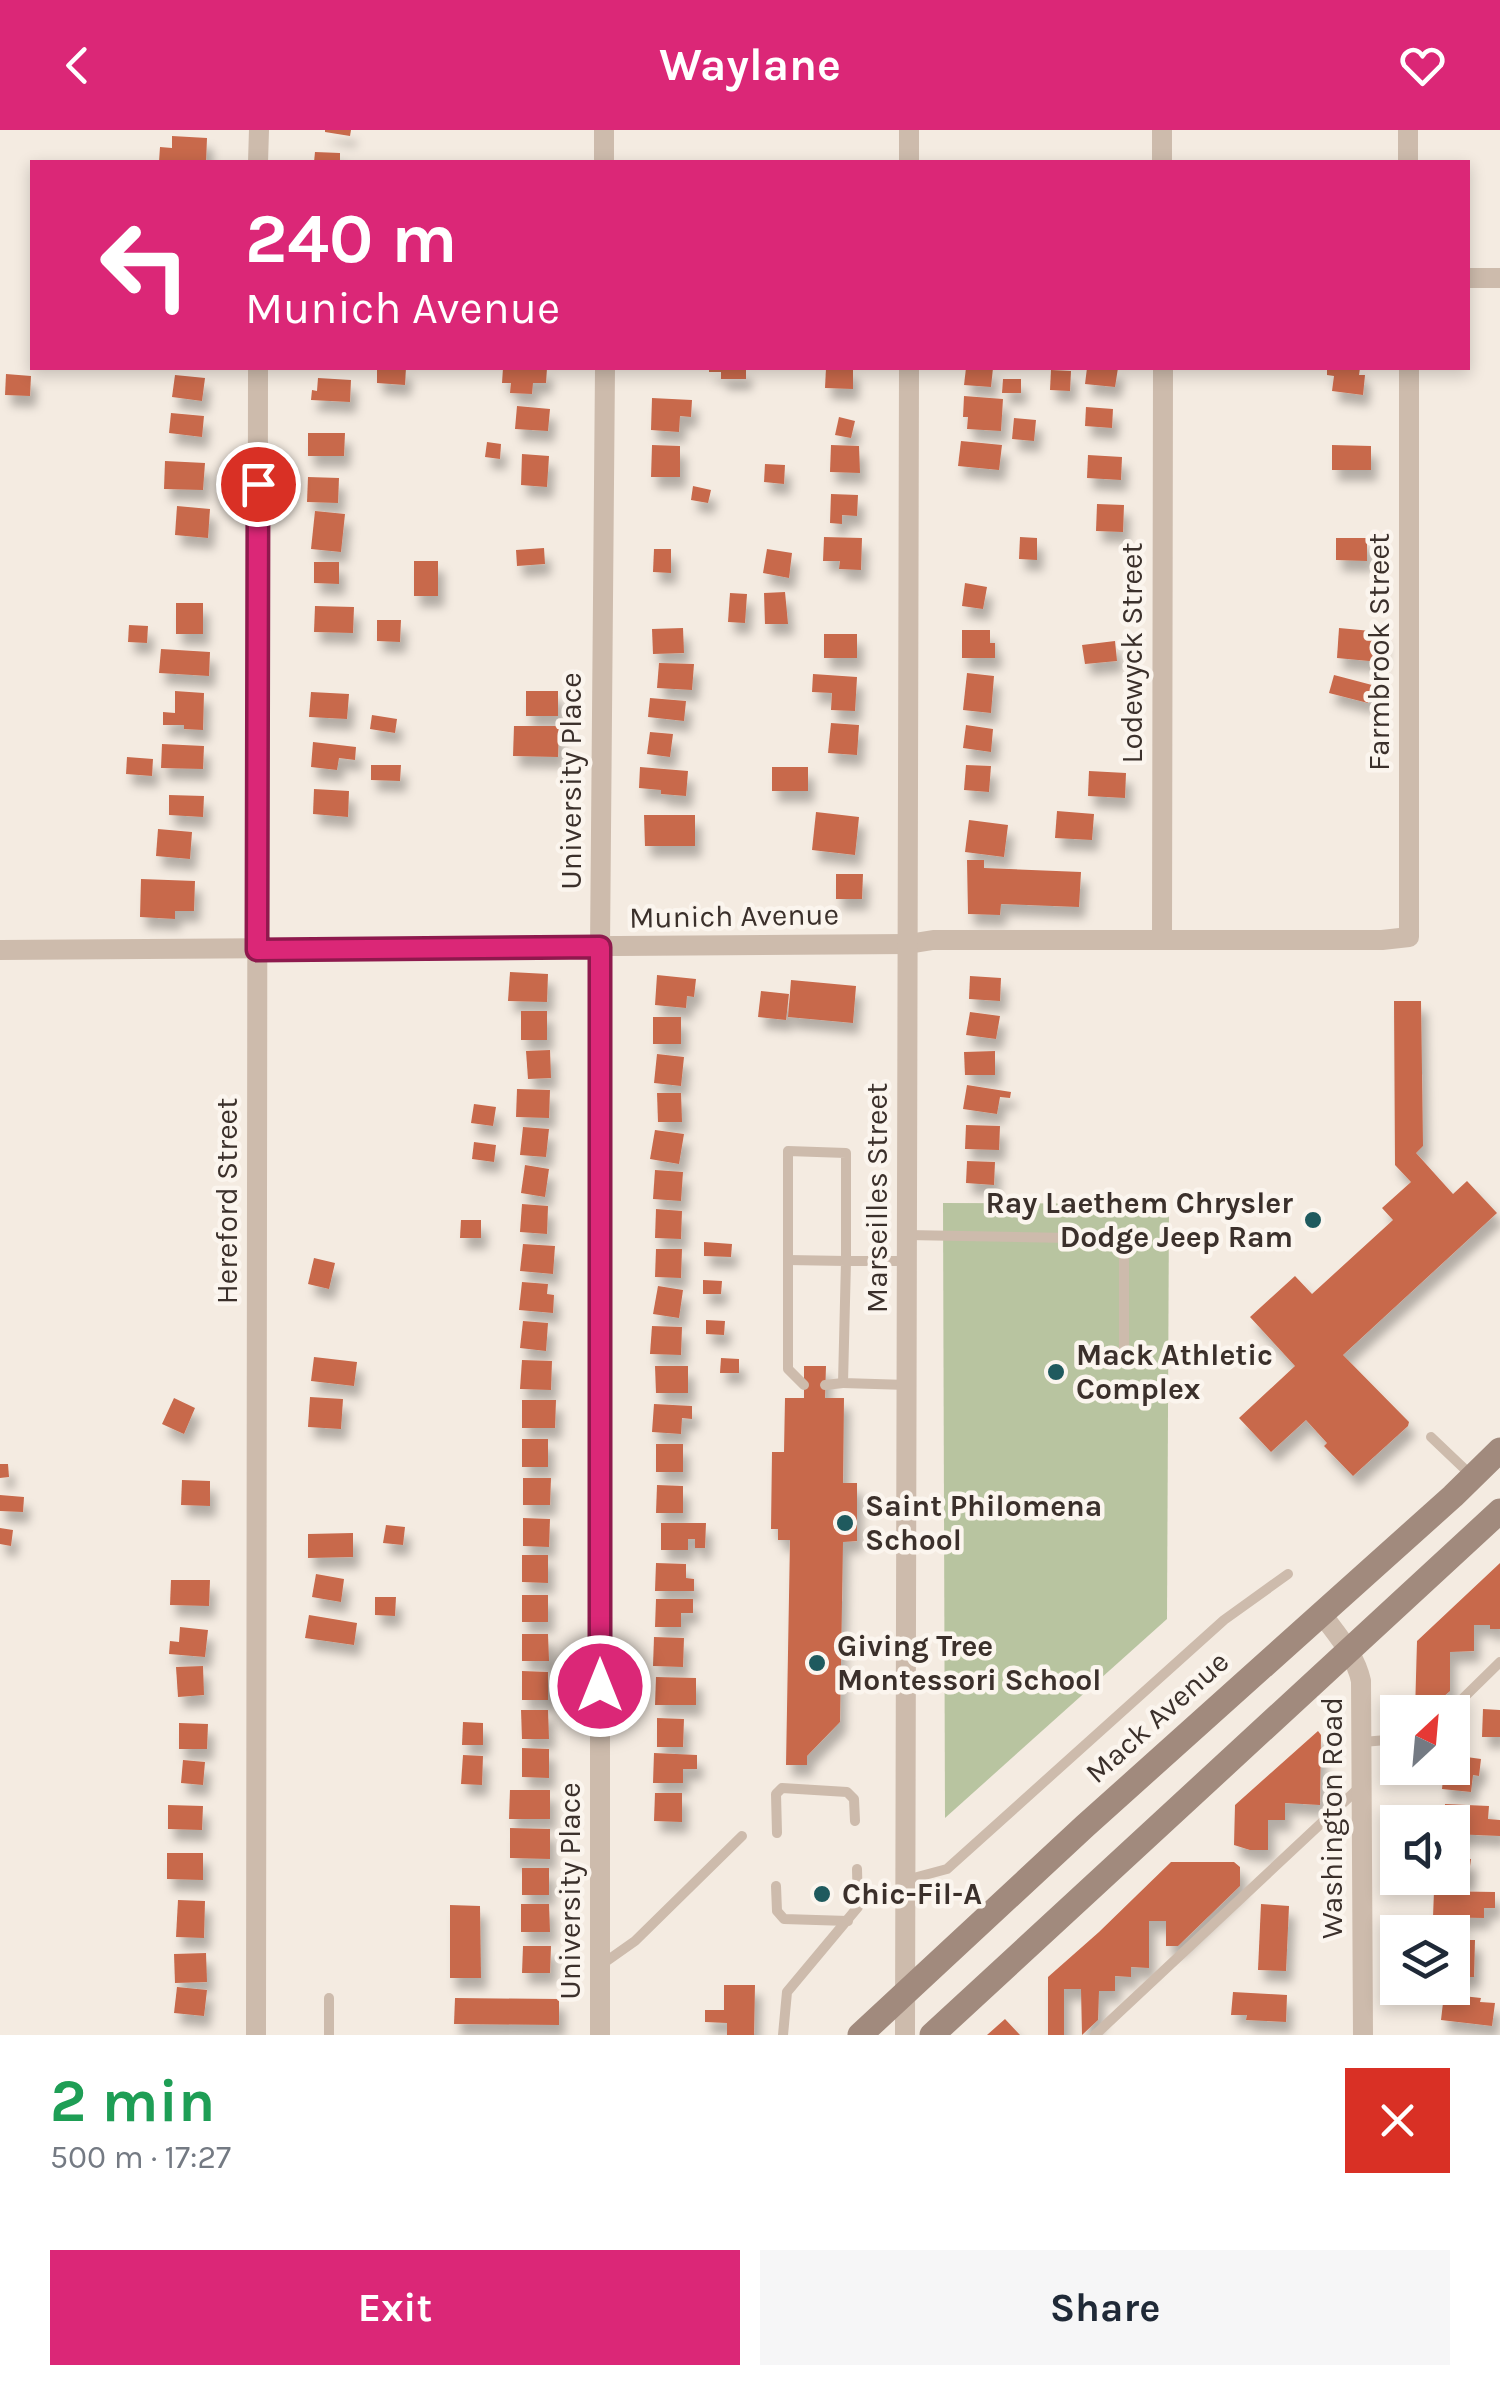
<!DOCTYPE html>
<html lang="en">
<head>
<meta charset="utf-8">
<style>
	:root { --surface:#fff; --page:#f6f6f7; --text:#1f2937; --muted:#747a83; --accent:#db2777 }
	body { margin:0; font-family:Karla,sans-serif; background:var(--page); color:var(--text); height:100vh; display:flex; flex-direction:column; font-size:38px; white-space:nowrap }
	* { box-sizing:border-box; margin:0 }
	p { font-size:32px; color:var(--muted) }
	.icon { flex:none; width:55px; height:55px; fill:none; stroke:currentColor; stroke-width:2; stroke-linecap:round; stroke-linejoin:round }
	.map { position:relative; height:1905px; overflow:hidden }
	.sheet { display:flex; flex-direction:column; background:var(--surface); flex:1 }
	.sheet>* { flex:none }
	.banner { position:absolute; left:30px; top:30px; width:1440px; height:210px; border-radius:0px; box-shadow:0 5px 15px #0003; background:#db2777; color:#fff; overflow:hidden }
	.needle { width:65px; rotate:26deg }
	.controls { position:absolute; left:1380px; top:1565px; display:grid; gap:20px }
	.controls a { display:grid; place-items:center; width:90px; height:90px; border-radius:0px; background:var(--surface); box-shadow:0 5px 15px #0003; font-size:50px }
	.pin { position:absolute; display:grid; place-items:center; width:85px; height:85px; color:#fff; margin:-42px; border:5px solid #fff; border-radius:50%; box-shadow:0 2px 10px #0007 }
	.me { position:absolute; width:110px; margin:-55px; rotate:0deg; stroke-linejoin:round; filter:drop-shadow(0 0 8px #0008) }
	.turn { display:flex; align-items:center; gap:35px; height:210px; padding:0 50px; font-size:45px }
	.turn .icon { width:130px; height:130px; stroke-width:2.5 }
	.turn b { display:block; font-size:70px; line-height:85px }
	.round { display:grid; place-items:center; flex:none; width:105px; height:105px; border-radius:0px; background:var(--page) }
	.summary { display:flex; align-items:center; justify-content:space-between; height:170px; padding:0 50px }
	h1 { font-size:60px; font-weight:700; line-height:75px; color:#1e9e55 }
	.action { display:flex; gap:20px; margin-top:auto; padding:20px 50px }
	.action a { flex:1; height:115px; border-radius:0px; background:var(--accent); color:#fff; font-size:40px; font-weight:700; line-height:115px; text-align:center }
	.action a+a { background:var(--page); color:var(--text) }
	header { display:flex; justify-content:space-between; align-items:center; height:130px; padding:0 50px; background:var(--accent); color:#fff; font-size:45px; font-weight:700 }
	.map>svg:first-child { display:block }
</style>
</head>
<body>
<header><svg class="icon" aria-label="back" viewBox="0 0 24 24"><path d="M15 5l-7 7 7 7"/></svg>Waylane<svg class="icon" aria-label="heart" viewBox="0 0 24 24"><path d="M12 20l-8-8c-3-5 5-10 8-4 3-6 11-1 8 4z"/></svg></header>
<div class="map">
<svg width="1500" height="1905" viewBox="0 0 1500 1905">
	<defs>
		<filter id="shadow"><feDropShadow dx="6" dy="11" stdDeviation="5" flood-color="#0004"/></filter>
	</defs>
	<rect width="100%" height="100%" fill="#f4ebe1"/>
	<polygon fill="#b8c4a0" points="943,1073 1169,1074 1167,1489 945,1688"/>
	<g fill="#c8694b" filter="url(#shadow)">
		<polygon points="325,0 351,0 350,6 325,2"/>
		<polygon points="172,6 207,8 206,32 159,32 160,17 172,18"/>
		<polygon points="315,22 340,23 340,32 314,32"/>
		<polygon points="377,238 406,238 405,255 377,253"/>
		<polygon points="503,238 547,238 546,253 533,253 532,264 510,263 511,253 502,253"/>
		<polygon points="709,238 746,238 746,249 721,249 721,242 709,242"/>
		<polygon points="826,238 853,238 853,259 825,258"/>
		<polygon points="966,238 993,238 991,257 964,255"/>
		<polygon points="1087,238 1118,238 1115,257 1085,254"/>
		<polygon points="1327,238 1360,238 1359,245 1365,245 1363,265 1332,261 1334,246 1327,245"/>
		<polygon points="1051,240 1071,241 1070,261 1050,260"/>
		<polygon points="6,244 31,246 30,266 5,265"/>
		<polygon points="175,245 205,248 202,271 172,267"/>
		<polygon points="318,248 351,250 350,272 311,270 312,260 317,261"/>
		<polygon points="1003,249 1021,249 1021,263 1002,263"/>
		<polygon points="964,266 1003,269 1001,301 967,299 968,287 963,287"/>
		<polygon points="652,268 692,270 691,287 680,286 679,302 651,300"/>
		<polygon points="517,276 550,279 548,301 515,299"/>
		<polygon points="1086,277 1113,279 1112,298 1085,296"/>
		<polygon points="171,283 204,286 202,307 169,303"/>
		<polygon points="839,287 855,291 851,308 835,305"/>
		<polygon points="1014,288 1036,290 1034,311 1012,309"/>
		<polygon points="308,303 345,303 344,326 308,326"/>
		<polygon points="961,311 1002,315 999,340 958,336"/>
		<polygon points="487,312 501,314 500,329 485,327"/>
		<polygon points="652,315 680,316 680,347 651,347"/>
		<polygon points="831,315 859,316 860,343 830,342"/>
		<polygon points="1332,315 1371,316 1371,340 1332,340"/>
		<polygon points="522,324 549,326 547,357 521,355"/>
		<polygon points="1088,325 1122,327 1121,350 1087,348"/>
		<polygon points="165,331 205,333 203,360 164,359"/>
		<polygon points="765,334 785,335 784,354 764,352"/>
		<polygon points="308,347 339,348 338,373 307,372"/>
		<polygon points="693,356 711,360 708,373 691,370"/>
		<polygon points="831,364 858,365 857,386 842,385 842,394 830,393"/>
		<polygon points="1097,374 1124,375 1123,402 1096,401"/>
		<polygon points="177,376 210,379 208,408 175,405"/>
		<polygon points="315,381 345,384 341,422 311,419"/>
		<polygon points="824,407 862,408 861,440 839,439 840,431 823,431"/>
		<polygon points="1020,407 1037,408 1037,430 1019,429"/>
		<polygon points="1336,408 1367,408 1367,431 1336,430"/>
		<polygon points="544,418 545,434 517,436 516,420"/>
		<polygon points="654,419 671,419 671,443 653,442"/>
		<polygon points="767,419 792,423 789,448 763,443"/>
		<rect x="414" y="431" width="24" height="35"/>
		<polygon points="314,432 339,432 339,454 314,453"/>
		<polygon points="965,453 987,457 983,479 962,476"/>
		<polygon points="785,462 788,494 765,494 764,463"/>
		<polygon points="730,463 747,464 745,493 728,492"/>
		<rect x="176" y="473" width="27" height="31"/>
		<polygon points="315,476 354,477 353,503 314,502"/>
		<polygon points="377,490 401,490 400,512 377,511"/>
		<polygon points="129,495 148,496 147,513 128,512"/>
		<polygon points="683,498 684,523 653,524 652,499"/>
		<polygon points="1339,498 1382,502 1380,532 1337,528"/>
		<polygon points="962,500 990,500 990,513 995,513 995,528 962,528"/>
		<rect x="824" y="504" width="33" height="24"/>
		<polygon points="1115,511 1117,531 1085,534 1082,515"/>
		<polygon points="161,519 210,522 209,546 159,543"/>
		<polygon points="659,533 694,534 692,560 657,558"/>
		<polygon points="967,543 994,546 991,583 963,580"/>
		<polygon points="813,544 857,547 855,581 831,580 832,563 812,562"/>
		<polygon points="1334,545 1372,555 1368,573 1329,563"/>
		<polygon points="175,561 204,563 203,600 184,599 184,595 163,595 163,582 175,583"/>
		<rect x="526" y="561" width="32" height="25"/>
		<polygon points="311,562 349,564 347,589 309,587"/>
		<polygon points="650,568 686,571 684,591 648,587"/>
		<polygon points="372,585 397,589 395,603 370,599"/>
		<polygon points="831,593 859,595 857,625 828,623"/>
		<polygon points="966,595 993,599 991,622 963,618"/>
		<polygon points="514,596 559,596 558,627 513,626"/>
		<polygon points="650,602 673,604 670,627 647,624"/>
		<polygon points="313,612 356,617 355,630 339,628 337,640 311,637"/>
		<polygon points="162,614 204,616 203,639 161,638"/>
		<polygon points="127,627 153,629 152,646 126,644"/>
		<polygon points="371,635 401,635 400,651 371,650"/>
		<polygon points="966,635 991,636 989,662 964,660"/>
		<polygon points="640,637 688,641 686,666 661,664 661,660 639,658"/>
		<rect x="772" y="637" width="36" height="24"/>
		<polygon points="1089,641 1126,643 1125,668 1088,666"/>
		<polygon points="314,659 349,661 348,687 313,684"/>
		<polygon points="169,665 204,666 203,687 169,685"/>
		<polygon points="1057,681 1094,684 1092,710 1055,708"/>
		<polygon points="816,682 859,687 855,725 812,720"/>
		<polygon points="644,685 695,685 695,716 645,716"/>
		<polygon points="969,690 1008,695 1004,727 965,722"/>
		<polygon points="158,699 192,702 190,729 156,726"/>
		<polygon points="967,730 984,730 984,738 1081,742 1079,777 1001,774 1000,785 968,784"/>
		<polygon points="836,744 863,744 862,769 836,769"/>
		<polygon points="141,749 195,751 194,781 175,781 175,789 140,787"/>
		<polygon points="510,842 548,844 547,872 508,871"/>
		<polygon points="657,845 696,849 694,867 687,866 686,878 655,875"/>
		<polygon points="970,846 1001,848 1000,871 969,869"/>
		<polygon points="791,850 856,856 853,893 788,887"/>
		<polygon points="761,861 789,864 786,890 758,887"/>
		<polygon points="1394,871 1421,871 1423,1016 1416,1023 1453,1064 1467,1051 1497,1083 1343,1225 1409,1292 1408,1296 1353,1346 1324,1316 1327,1313 1306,1290 1271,1322 1239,1288 1295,1236 1250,1187 1295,1146 1312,1164 1393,1090 1382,1078 1411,1052 1395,1035"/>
		<rect x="521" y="881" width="26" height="29"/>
		<polygon points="970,882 1000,886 996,909 966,905"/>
		<rect x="653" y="887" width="28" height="27"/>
		<polygon points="550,920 551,948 528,949 526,921"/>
		<polygon points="995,921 995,945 965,945 964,922"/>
		<polygon points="657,924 684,927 681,956 654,953"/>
		<polygon points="967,955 1011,962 1010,968 1000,967 997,984 963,979"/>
		<polygon points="517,959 550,960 549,988 516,987"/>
		<polygon points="657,963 681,963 682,992 658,992"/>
		<polygon points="474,974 496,977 493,996 471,993"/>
		<polygon points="966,995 1000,996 999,1020 965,1019"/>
		<polygon points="523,997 549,999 546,1027 520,1025"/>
		<polygon points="655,1000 684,1004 679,1034 650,1029"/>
		<polygon points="474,1012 496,1015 494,1032 472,1029"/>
		<polygon points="967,1031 995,1032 994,1055 966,1053"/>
		<polygon points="525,1035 549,1039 545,1067 521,1063"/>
		<polygon points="655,1040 683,1042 681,1071 653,1069"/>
		<polygon points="522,1074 548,1076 547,1104 520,1102"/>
		<polygon points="656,1079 682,1081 681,1109 655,1108"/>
		<polygon points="461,1090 481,1090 481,1108 460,1108"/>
		<polygon points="704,1112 732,1114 731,1127 704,1126"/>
		<polygon points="523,1114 555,1116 553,1144 520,1141"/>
		<polygon points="656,1119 682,1119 681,1148 655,1147"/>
		<polygon points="314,1128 335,1133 329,1159 308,1154"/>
		<polygon points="703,1150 722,1151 721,1164 703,1164"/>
		<polygon points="522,1152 548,1154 547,1164 554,1165 553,1183 519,1180"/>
		<polygon points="658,1156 683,1160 679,1188 653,1184"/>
		<polygon points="706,1190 725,1191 724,1205 706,1204"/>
		<polygon points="523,1191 548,1193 546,1221 520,1218"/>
		<polygon points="652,1196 682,1197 681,1225 650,1224"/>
		<polygon points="314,1227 357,1232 354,1256 311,1251"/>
		<polygon points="721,1228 739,1229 739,1243 720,1243"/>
		<polygon points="522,1230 552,1231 551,1260 520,1259"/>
		<polygon points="655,1236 688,1236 688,1263 656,1263"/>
		<polygon points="804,1236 826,1236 825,1268 844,1268 843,1353 857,1353 857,1411 843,1412 840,1592 807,1626 807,1635 786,1635 790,1410 778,1410 778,1399 771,1399 772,1322 784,1322 785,1268 804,1268"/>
		<polygon points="310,1267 343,1269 341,1299 308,1297"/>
		<polygon points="174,1268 195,1278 184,1304 162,1294"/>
		<polygon points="522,1270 556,1270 555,1298 522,1298"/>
		<polygon points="654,1274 692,1276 692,1289 682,1288 681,1304 652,1302"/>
		<rect x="522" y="1309" width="26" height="28"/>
		<rect x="656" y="1314" width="27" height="28"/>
		<polygon points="0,1334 8,1334 9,1347 0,1348"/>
		<polygon points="523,1348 551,1348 550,1375 523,1375"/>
		<polygon points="182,1350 210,1351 210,1376 181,1375"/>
		<polygon points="657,1355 683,1356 683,1383 656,1383"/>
		<polygon points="0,1365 24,1367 23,1382 0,1381"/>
		<polygon points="523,1388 550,1389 549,1417 523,1416"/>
		<polygon points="661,1393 706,1393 705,1418 695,1418 695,1409 688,1409 688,1420 661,1420"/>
		<polygon points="386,1395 405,1397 403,1415 383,1413"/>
		<polygon points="0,1398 13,1400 11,1416 0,1414"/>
		<polygon points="353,1403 353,1427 308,1428 308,1404"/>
		<polygon points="522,1425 548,1425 548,1453 522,1452"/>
		<polygon points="656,1433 686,1434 686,1448 694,1449 694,1461 655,1461"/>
		<polygon points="1500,1433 1500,1499 1490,1499 1490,1495 1474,1495 1474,1521 1450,1522 1450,1561 1426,1582 1415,1582 1417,1511"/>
		<polygon points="316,1444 344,1449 341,1472 312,1467"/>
		<polygon points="171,1450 210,1450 209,1476 170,1475"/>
		<rect x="522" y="1465" width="26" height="27"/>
		<polygon points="375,1467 396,1467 395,1486 375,1485"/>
		<polygon points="656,1469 693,1469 693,1483 681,1483 681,1497 655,1497"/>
		<polygon points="309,1485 357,1493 354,1515 305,1508"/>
		<polygon points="180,1497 208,1500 205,1527 169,1524 170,1511 179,1512"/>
		<polygon points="522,1504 548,1504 549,1531 522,1531"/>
		<polygon points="654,1507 684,1508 683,1537 653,1536"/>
		<polygon points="203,1536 204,1565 178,1567 176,1537"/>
		<polygon points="522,1541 548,1542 548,1570 522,1570"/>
		<polygon points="656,1547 696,1548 696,1575 655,1575"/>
		<polygon points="1483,1579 1500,1580 1500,1607 1482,1607"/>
		<polygon points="521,1580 548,1580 549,1609 522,1609"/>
		<polygon points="657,1588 684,1589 683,1617 657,1617"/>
		<polygon points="463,1592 483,1593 483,1615 462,1615"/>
		<polygon points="179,1593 208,1594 207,1619 179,1619"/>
		<polygon points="1318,1601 1321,1605 1320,1675 1285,1673 1285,1690 1268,1690 1268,1720 1250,1720 1234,1715 1235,1675"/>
		<polygon points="522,1618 549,1619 549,1648 522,1647"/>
		<polygon points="654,1623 697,1625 697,1639 683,1639 683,1653 653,1653"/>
		<polygon points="463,1625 483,1626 482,1655 461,1654"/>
		<polygon points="1452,1625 1481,1629 1479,1646 1473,1645 1471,1662 1442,1659 1444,1638 1452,1638"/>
		<polygon points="183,1630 205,1632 203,1655 181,1653"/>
		<polygon points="510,1660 550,1660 550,1689 509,1689"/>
		<polygon points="655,1663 682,1663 682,1692 654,1691"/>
		<polygon points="1445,1674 1489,1676 1488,1689 1500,1690 1500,1706 1452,1704 1452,1692 1444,1692"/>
		<polygon points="168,1675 203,1676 202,1700 168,1699"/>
		<polygon points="510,1698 550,1699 550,1729 510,1728"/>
		<polygon points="167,1723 203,1723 203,1750 167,1749"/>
		<polygon points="1452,1727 1471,1729 1468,1752 1452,1750"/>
		<polygon points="1171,1732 1234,1732 1240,1737 1240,1756 1178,1816 1166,1816 1166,1791 1149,1791 1149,1838 1131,1837 1131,1847 1115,1846 1115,1861 1099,1861 1098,1890 1082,1905 1081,1859 1064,1859 1064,1905 1048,1905 1048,1847 1099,1802"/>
		<rect x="522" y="1738" width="27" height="27"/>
		<polygon points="1434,1761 1495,1762 1495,1778 1484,1778 1484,1788 1433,1787"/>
		<polygon points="178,1770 205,1771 204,1808 176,1807"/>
		<polygon points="521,1774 549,1774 550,1802 521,1802"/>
		<polygon points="1261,1774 1289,1776 1286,1841 1258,1840"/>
		<polygon points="450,1775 480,1776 481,1848 450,1848"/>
		<polygon points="1452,1810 1475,1810 1474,1847 1452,1847"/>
		<polygon points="523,1816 551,1816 550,1843 522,1843"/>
		<polygon points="206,1823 207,1852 175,1853 174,1824"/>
		<polygon points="724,1855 755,1855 754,1905 727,1905 727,1893 705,1892 705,1880 724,1880"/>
		<polygon points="177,1857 207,1860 204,1886 174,1883"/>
		<polygon points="1233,1862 1287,1865 1286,1892 1246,1890 1247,1885 1231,1885"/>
		<polygon points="1444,1864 1481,1868 1480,1872 1495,1873 1492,1896 1441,1890"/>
		<polygon points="455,1868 559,1869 559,1895 454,1894"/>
		<polygon points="1005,1889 1020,1905 987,1905"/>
	</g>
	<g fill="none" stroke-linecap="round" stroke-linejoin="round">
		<g stroke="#cdbbac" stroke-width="10">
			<polyline points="907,1105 1124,1109 1124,1224"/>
			<polyline points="788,1130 846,1131 843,1253 907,1255"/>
			<polyline points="804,1255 788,1239 788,1021 846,1023 846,1131 906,1131"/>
			<polyline points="825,1255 843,1253"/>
			<polyline points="1431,1307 1472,1346"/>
			<polyline points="1449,1582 1500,1532"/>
			<polyline points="1363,1612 1398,1609"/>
			<polyline points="777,1703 776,1664 782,1658 847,1662 854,1669 855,1691"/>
			<polyline points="906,1750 947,1739 1224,1490 1288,1444"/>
			<polyline points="776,1756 777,1781 784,1789 848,1791"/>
			<polyline points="601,1835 635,1811 742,1706"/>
			<polyline points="329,1868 329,1905"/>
			<polyline points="783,1905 787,1862 858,1777 857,1739"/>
			<polyline points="1095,1905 1361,1656"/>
		</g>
		<g stroke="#cdbbac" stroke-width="20">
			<polyline points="604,0 604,32"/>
			<polyline points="909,0 909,32"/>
			<polyline points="1162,0 1162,32"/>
			<polyline points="1408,0 1408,32"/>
			<polyline points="258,32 259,0"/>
			<polyline points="1468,148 1500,148"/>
			<polyline points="1162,809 1163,238"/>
			<polyline points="0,820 908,814 933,810 1382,810 1409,807 1409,238"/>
			<path d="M1321,1483C1337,1505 1355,1524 1361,1551L1363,1905"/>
			<polyline points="256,1905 258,238"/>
			<polyline points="600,1905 600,817 605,238"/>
			<polyline points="905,1905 909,238"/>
		</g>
		<g stroke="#a18a7d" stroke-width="25">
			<polyline points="860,1905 1085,1696 1453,1366 1500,1320"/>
			<polyline points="932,1905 1500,1381"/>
		</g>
	</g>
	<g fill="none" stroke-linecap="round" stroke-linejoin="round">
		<defs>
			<polyline id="route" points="258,354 257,820 600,817 600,1556"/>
		</defs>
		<use href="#route" stroke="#8e194d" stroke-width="25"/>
		<use href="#route" stroke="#db2777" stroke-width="18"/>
	</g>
	<g fill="#1f5a5e" stroke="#fbf5ee" stroke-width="4">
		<circle cx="1313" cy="1090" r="10"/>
		<circle cx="1056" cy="1242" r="10"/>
		<circle cx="845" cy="1393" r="10"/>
		<circle cx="817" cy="1533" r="10"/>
		<circle cx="822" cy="1764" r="10"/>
	</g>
	<g text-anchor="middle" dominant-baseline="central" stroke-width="9" stroke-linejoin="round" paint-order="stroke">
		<g font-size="30" fill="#3b302b" stroke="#fbf5ee">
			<text transform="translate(1379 522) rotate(-90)">Farmbrook Street</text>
			<text transform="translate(1132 523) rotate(-90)">Lodewyck Street</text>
			<text transform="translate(571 651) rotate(-90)">University Place</text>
			<text transform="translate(734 786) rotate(-1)">Munich Avenue</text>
			<text transform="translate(877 1068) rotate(-90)">Marseilles Street</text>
			<text transform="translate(227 1071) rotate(-90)">Hereford Street</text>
			<text transform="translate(1157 1587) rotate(-42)">Mack Avenue</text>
			<text transform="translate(1332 1688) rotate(-90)">Washington Road</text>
			<text transform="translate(570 1761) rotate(-90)">University Place</text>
		</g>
		<g font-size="30" font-weight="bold" fill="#3b302b" stroke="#fbf5ee" text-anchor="start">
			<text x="1293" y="1073" text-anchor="end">Ray Laethem Chrysler<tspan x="1293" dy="34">Dodge Jeep Ram</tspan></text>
			<text x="1076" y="1225">Mack Athletic<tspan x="1076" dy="34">Complex</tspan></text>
			<text x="865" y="1376">Saint Philomena<tspan x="865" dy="34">School</tspan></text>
			<text x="837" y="1516">Giving Tree<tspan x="837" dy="34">Montessori School</tspan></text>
			<text x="842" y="1764">Chic-Fil-A</text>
		</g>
	</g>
</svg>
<div class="controls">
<a><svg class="needle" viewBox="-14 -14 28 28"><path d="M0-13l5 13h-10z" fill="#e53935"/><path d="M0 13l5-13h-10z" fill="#747a83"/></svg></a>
<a><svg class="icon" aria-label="sound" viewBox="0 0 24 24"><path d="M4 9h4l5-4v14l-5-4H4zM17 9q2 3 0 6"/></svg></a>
<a><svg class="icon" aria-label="layers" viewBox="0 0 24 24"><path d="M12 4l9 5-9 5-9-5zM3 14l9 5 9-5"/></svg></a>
</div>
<div class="pin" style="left:258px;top:354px;background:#d93025"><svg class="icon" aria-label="arrive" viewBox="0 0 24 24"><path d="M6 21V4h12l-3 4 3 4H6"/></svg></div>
<svg class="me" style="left:600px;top:1556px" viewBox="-20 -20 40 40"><circle r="17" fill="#db2777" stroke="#fff" stroke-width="3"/><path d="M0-11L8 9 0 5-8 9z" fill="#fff"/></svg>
<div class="banner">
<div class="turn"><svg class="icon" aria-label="left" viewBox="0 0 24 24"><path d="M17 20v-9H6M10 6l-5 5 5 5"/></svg><div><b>240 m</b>Munich Avenue</div></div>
</div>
</div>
<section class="sheet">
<div class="summary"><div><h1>2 min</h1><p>500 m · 17:27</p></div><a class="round" style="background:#d93025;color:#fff"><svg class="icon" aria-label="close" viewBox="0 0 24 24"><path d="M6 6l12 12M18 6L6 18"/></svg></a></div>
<div class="action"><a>Exit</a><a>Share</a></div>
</section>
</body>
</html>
